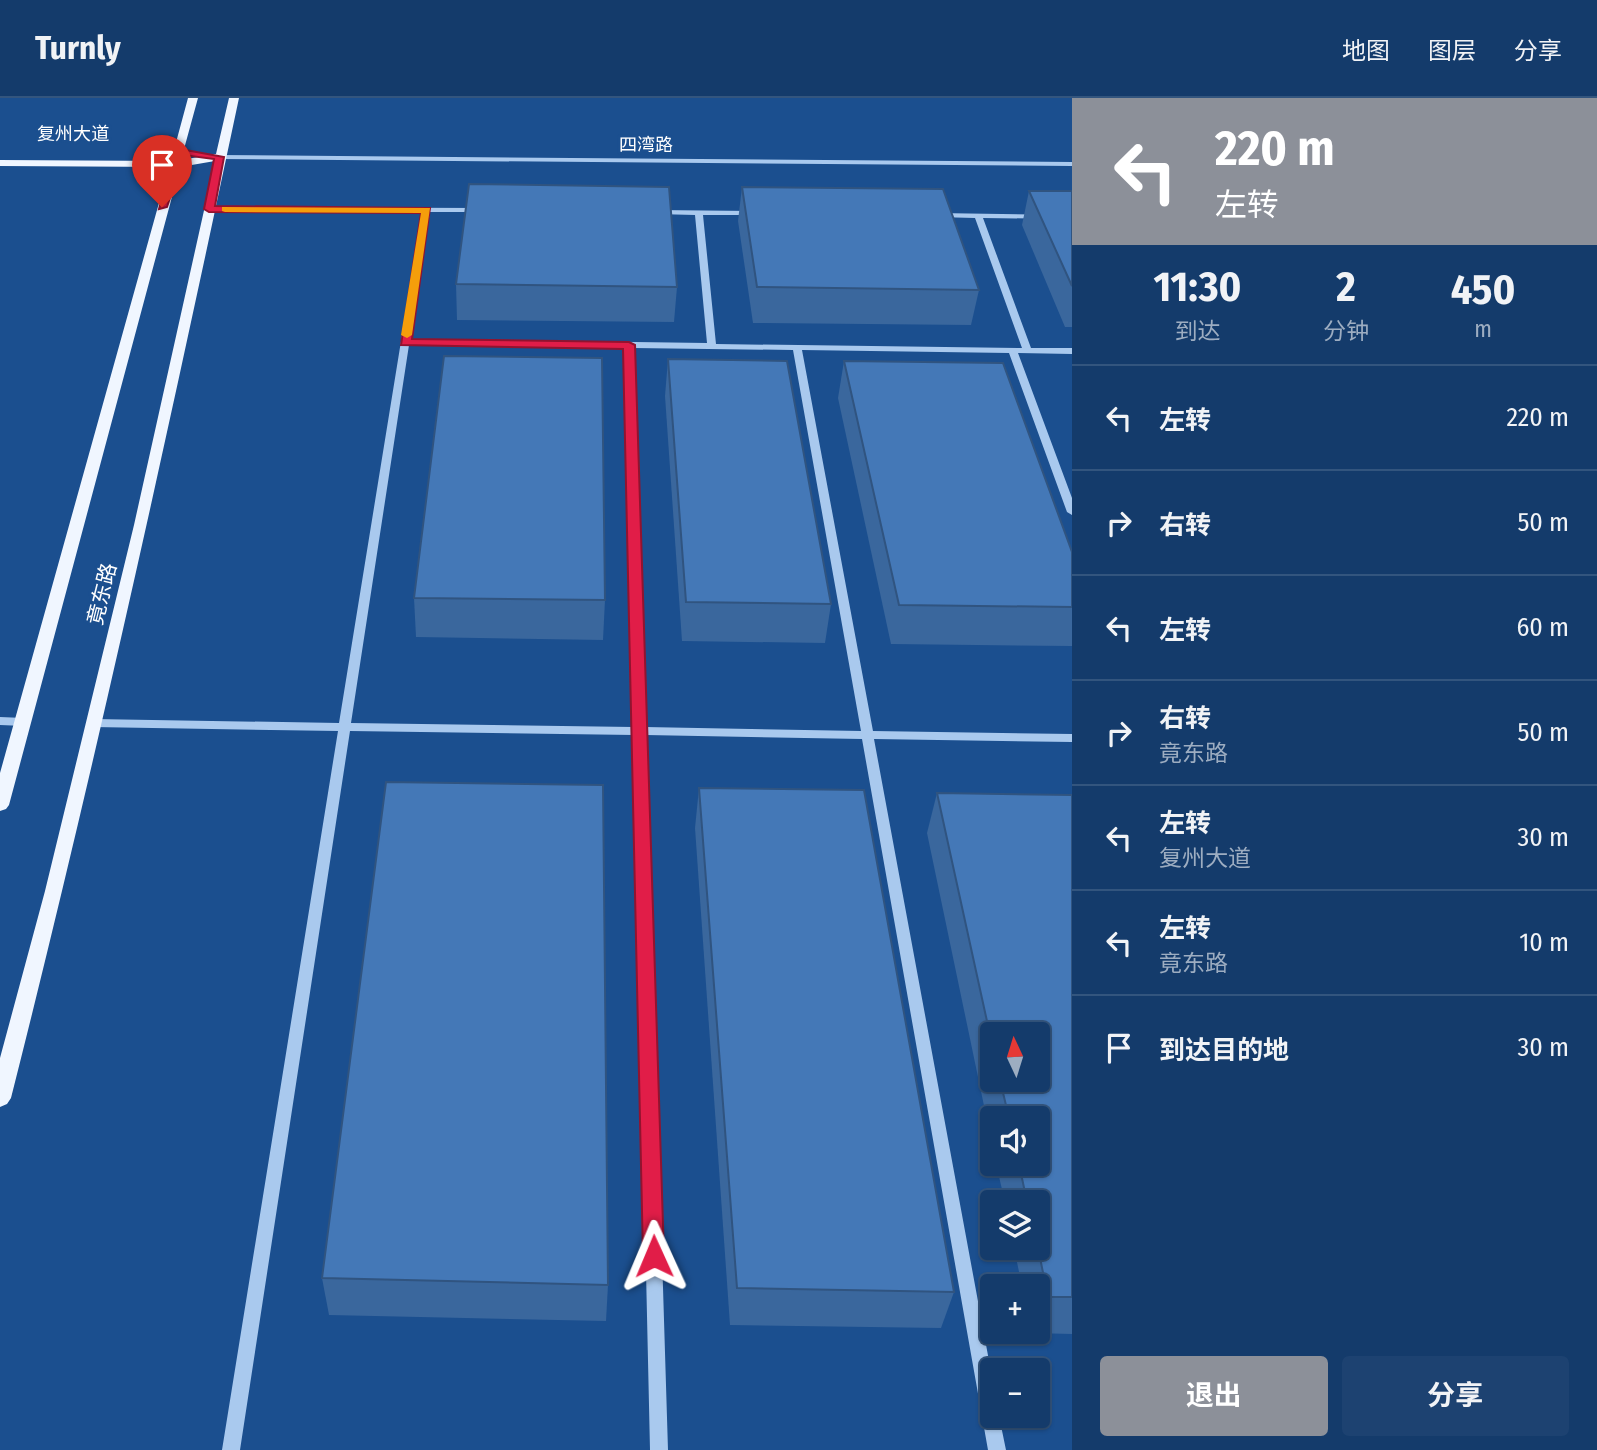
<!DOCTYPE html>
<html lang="zh">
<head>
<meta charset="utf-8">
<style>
	:root { --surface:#143b6b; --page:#1d4271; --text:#f1f3f6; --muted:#9dadc1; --line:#33557e; --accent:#8c9099 }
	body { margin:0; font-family:"Fira Sans Condensed","Noto Sans SC",sans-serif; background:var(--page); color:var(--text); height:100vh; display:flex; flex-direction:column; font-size:26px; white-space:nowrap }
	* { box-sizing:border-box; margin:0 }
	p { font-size:23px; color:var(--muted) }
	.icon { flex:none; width:38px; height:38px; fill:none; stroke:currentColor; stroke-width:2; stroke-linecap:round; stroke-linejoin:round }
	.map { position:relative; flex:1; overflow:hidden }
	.details { display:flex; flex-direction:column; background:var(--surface); width:525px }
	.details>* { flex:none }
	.top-card { background:#8c9099; color:#fff; overflow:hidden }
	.needle { width:46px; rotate:356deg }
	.tools { position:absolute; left:980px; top:924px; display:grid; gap:14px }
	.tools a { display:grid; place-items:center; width:70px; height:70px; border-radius:7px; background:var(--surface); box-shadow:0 2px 5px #0004,0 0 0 2px var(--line); font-size:35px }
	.pin { position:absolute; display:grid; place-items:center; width:60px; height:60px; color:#fff; margin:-72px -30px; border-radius:50% 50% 50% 0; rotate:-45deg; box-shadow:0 0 7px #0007 }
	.pin .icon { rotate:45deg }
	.me { position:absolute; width:77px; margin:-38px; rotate:359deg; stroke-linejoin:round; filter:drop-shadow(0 0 5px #0008) }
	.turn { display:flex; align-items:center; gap:24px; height:147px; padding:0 28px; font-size:32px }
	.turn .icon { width:91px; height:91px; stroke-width:2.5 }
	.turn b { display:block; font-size:49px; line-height:60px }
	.eta { display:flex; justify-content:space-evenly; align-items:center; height:119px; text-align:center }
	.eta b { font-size:42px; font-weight:700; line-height:49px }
	.cta { display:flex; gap:14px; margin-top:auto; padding:14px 28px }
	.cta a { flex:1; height:80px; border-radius:7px; background:var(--accent); color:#fff; font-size:28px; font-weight:700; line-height:80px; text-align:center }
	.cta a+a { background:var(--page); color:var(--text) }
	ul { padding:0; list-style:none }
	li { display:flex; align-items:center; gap:21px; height:105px; padding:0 28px; border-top:2px solid var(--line) }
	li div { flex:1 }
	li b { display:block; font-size:26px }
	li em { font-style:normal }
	header { display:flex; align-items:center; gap:42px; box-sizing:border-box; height:98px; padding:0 35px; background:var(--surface); border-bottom:2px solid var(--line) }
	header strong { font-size:33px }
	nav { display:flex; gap:38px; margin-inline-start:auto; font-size:24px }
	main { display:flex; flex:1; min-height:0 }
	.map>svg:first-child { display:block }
</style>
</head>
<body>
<header>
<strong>Turnly</strong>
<nav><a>地图</a><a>图层</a><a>分享</a></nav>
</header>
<main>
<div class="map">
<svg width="1072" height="1352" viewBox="0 0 1072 1352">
	<rect width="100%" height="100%" fill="#1b4f8f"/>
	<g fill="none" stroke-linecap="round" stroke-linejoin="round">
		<g fill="#a9c9ee" fill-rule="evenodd">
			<polygon points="217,57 1072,64 1072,68 220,61 216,59"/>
			<path d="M207,109L483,110V114H430L410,241L707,245L695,117L656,116L652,114L656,112L753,113H756V117H703L716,246L1022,250L975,120L936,119L932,117L936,115L1072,117V121L983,120L1031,250H1072V256L1018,255L1072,400V417L1067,414L1009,255L802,252L873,633L1072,636V644L874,641L992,1279V1318H999L1006,1352H988L862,641L646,637L668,1352H650L634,637L350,633L240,1352H222L338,633L93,629L87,625L93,621L339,625L422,114L210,113L206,111ZM409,247L625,250L633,629L351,625ZM633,250L793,252L861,633L645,629Z"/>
			<polygon points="0,619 24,620 30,624 24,628 0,627"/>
		</g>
		<path fill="#f0f6ff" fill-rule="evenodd" d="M188,0H198L181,62L216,56L229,0H239C168,335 95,668 11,1000L7,1006L0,1009V960L45,793L134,427L215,63L180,69L9,707L6,711L0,713V675L169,69L0,68V62L171,63Z"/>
	</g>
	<g fill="#3a679d" fill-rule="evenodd">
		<polygon points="742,89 979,192 971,227 753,225 738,123"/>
		<polygon points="1029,93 1072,93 1072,229 1065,229 1022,127"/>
		<polygon points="456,186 677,189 674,224 457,222"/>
		<polygon points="668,261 831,506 825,545 682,543 665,298"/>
		<polygon points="844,263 1072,454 1072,548 891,546 838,300"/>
		<polygon points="414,500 605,502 603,542 416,539"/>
		<polygon points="699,690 954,1194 941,1230 730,1227 695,730"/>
		<path d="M937,695L1072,697V1236L1032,1235V1234H1038V1188H1022L1014,1150H1038V1104H1005L996,1066H1038V1020H992V1046L927,735ZM992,936L1038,982H992Z"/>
		<polygon points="322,1180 608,1187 606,1223 329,1217"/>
	</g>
	<g fill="#4478b7" stroke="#305480" stroke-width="2">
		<polygon points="469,86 669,89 677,189 456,186"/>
		<polygon points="742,89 943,91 979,192 757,189"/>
		<polygon points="1029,93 1072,93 1072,188"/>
		<polygon points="444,258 602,260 605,502 414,500"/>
		<polygon points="668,261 787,263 831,506 686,504"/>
		<polygon points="844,263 1003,265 1072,454 1072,509 899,507"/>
		<polygon points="386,684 603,687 608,1187 322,1180"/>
		<polygon points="699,690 864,692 954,1194 737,1190"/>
		<polygon points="937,695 1072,697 1072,1199 1048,1199 1038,1150 1038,1104 1027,1104 1019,1066 1038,1066 1038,1020 1009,1020 1000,982 1038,982 1038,936 992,936 992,946"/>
	</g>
	<polygon fill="#e11d48" stroke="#92132f" stroke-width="2" points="180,51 224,59 215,108 430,110 412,241 629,244 635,247 664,1158 661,1165 654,1168 646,1165 643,1158 623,251 401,247 421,115 209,114 204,111 214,61 184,57 167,109 159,111 175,54"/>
	<polygon fill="#f59e0b" points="222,109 430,110 412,237 407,240 401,237 421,115 225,114 222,113"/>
	<g text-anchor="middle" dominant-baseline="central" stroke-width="6" stroke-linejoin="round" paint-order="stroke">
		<g font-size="18" fill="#fff" stroke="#1b4f8f">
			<text x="73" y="36">复州大道</text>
			<text x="646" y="47">四湾路</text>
		</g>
		<g font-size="21" fill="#fff" stroke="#1b4f8f">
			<text transform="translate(102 496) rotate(-76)">竟东路</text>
		</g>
	</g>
</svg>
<div class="tools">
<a><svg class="needle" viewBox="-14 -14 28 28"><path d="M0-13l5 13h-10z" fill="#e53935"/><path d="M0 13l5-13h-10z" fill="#9dadc1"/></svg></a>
<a><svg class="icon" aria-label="sound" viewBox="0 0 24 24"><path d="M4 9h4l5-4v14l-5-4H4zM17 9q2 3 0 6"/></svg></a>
<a><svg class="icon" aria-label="layers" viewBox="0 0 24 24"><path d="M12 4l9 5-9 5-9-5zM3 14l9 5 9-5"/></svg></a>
<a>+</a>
<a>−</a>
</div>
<div class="pin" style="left:162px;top:109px;background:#d93025"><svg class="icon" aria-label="arrive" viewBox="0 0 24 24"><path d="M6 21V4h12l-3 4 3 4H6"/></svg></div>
<svg class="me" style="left:654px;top:1158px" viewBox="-20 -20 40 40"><path d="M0-17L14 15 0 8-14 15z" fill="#e11d48" stroke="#fff" stroke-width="4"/></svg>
</div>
<section class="details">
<div class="top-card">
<div class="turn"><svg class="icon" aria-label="left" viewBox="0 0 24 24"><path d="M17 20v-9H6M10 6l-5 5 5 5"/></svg><div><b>220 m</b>左转</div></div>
</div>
<div class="eta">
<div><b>11:30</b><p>到达</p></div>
<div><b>2</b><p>分钟</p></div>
<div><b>450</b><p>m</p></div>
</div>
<ul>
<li><svg class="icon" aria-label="left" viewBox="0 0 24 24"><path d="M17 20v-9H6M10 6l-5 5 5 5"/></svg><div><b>左转</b></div><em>220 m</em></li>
<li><svg class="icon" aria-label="right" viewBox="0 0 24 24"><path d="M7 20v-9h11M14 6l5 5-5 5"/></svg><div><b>右转</b></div><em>50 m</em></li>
<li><svg class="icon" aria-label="left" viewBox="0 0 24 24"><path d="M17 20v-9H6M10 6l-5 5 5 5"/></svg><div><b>左转</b></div><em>60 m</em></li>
<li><svg class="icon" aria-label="right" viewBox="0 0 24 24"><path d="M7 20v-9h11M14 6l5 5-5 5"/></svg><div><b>右转</b><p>竟东路</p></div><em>50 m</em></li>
<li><svg class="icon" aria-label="left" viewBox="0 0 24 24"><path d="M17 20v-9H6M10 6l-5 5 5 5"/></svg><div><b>左转</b><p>复州大道</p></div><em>30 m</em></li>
<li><svg class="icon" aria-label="left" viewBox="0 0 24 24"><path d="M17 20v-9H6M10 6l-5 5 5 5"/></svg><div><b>左转</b><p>竟东路</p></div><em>10 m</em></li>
<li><svg class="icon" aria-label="arrive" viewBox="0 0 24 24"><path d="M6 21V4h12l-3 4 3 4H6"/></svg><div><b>到达目的地</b></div><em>30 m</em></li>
</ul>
<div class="cta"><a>退出</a><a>分享</a></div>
</section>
</main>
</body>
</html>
